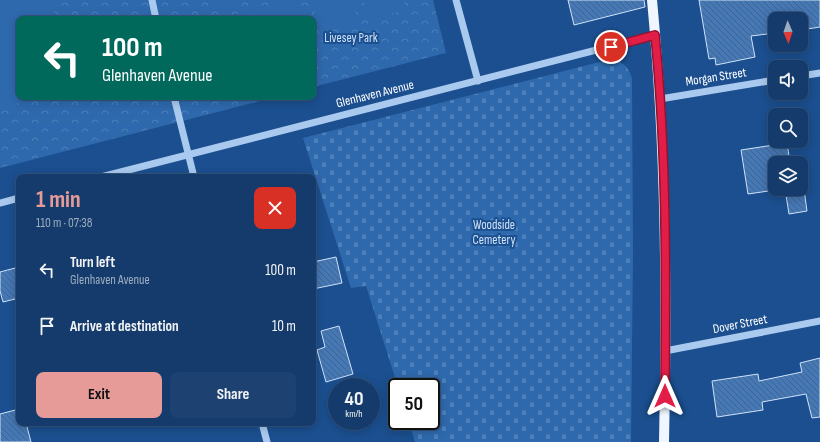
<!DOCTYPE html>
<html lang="en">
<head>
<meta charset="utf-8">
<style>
	:root { --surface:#143b6b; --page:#1d4271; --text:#f1f3f6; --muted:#9dadc1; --line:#33557e; --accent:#e69b98 }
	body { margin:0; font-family:"Sofia Sans Condensed",sans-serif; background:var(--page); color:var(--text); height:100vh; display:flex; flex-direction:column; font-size:15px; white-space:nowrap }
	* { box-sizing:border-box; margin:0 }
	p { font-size:13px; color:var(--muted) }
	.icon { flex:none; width:22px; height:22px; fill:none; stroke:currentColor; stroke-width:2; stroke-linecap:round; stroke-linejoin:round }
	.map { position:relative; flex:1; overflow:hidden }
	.details { position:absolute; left:16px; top:174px; width:300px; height:252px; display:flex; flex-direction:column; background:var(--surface); border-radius:8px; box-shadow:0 2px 10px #0003,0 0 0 1px var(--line) }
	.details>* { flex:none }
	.top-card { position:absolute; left:16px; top:16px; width:300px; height:84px; border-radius:8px; box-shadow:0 2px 10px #0003,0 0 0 1px var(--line); background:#00695c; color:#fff; overflow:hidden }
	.needle { width:26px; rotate:178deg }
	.fabs { position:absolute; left:768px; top:12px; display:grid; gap:8px }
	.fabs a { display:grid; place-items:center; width:40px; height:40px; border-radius:8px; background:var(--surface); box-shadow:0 2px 10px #0003,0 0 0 1px var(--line); font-size:20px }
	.speed { position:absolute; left:328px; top:378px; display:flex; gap:8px; font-size:20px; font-weight:700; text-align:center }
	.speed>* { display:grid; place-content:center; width:52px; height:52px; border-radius:50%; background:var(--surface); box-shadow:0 2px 10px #0003,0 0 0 1px var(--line); line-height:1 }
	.speed small { font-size:10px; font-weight:400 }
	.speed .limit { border:2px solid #111; border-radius:6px; background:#fff; color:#111 }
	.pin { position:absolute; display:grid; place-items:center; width:34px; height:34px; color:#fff; margin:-17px; border:2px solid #fff; border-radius:50%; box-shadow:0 1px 4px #0007 }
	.me { position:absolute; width:44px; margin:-22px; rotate:0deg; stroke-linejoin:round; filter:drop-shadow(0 0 3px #0008) }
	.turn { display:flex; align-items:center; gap:14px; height:84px; padding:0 20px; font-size:18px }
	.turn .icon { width:52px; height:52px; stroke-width:2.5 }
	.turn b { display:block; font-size:28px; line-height:34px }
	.round { display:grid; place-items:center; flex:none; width:42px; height:42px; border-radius:8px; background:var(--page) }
	.overview { display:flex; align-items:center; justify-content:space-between; height:68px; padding:0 20px }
	h1 { font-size:24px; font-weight:700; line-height:30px; color:var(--accent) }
	.cta { display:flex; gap:8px; margin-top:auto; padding:8px 20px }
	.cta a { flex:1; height:46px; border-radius:8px; background:var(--accent); color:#111; font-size:16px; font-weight:700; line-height:46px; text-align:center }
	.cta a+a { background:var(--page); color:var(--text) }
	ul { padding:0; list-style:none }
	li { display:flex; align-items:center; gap:12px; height:56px; padding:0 20px }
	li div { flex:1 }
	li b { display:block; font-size:15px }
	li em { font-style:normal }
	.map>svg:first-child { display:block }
</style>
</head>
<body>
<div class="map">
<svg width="820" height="442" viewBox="0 0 820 442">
	<defs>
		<pattern id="cemetery-stones" width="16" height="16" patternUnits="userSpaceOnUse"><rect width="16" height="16" fill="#2e69ad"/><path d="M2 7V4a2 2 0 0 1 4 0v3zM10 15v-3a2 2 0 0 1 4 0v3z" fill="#4d80b9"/></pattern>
		<pattern id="park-crowns" width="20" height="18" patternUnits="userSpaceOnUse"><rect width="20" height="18" fill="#2e69ad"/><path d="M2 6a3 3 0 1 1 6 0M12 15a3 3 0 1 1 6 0" fill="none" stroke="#4d80b9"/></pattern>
		<pattern id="building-back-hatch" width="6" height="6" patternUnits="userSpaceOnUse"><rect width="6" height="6" fill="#4478b7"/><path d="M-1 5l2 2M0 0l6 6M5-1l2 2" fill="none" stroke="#486282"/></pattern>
	</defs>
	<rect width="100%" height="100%" fill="#1b4f8f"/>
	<path fill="url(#cemetery-stones)" d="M607,60C620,59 628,65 632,78L633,254L631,442H415L409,421H431V387H398L366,286L351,288L303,138Z"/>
	<polygon fill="url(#park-crowns)" points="0,0 433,0 446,53 313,87 313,19 19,19 19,97 275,97 0,168"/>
	<g fill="#2e69ad">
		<polygon points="0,0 51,0 55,15 41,19 19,19 19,97 42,97 0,108"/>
		<polygon points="208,0 252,0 211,11"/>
		<polygon points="290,0 297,0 302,19 216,19"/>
		<polygon points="312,0 352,0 358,22 320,32"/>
		<polygon points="364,0 404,0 406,10 368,19"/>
	</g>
	<g fill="url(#building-back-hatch)" stroke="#cfe3fa">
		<polygon points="568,0 644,0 645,7 574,25"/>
		<polygon points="699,0 820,0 820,27 801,30 801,19 775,19 775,33 751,36 755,57 716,65 715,58 709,59"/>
		<polygon points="787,143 790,163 775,163 775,189 782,189 748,194 741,150"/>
		<polygon points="803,182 807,211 789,214 785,189 801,189 801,183"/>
		<polygon points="336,257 342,283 313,289 313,262"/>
		<polygon points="19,267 19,298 3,302 0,291 0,272"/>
		<polygon points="339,326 353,374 326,382 317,350 325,347 321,331"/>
		<polygon points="820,358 820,417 812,418 806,394 762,402 763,410 717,417 712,381 758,374 759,381 802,372 800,363"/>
		<polygon points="19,409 19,423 26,423 31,442 0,442 0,414"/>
	</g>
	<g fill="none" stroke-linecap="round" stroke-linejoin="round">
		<g stroke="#a9c9ee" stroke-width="7">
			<polyline points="152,0 156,19"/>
			<polyline points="456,0 478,81"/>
			<polyline points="801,76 820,73"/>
			<polyline points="174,97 194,177"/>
			<polyline points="660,99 775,80"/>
			<polyline points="101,177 655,35"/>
			<polyline points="0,203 19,198"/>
			<polyline points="665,351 820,321"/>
			<polyline points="262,423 267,442"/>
		</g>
		<path stroke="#f0f6ff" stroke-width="10" d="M652,0C666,147 667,294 664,442"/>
	</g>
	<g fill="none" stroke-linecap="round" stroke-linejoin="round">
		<defs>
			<path id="route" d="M611,47L655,35C667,155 666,276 665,396"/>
		</defs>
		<use href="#route" stroke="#92132f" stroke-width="10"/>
		<use href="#route" stroke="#e11d48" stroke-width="7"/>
	</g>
	<g text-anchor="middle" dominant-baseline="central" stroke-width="4" stroke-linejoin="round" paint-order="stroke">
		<g font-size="13" fill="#cfe3fa" stroke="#1b4f8f">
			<text x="351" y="38">Livesey Park</text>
			<text x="494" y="225">Woodside<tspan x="494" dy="15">Cemetery</tspan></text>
		</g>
		<g font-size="13" fill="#fff" stroke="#1b4f8f">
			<text transform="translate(716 77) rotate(-9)">Morgan Street</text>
			<text transform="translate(375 94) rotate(-14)">Glenhaven Avenue</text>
			<text transform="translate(740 324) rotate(-11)">Dover Street</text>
		</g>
	</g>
</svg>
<div class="fabs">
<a><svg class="needle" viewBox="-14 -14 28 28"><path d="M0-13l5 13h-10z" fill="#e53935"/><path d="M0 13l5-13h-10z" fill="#9dadc1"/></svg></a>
<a><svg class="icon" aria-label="sound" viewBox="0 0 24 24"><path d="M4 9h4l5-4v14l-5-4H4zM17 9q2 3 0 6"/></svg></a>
<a><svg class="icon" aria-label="search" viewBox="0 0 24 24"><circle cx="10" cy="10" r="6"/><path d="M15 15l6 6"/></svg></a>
<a><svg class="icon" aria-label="layers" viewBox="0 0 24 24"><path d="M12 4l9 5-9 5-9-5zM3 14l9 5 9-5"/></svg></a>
</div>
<div class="speed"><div>40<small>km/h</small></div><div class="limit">50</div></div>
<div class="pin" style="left:611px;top:47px;background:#d93025"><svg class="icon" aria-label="arrive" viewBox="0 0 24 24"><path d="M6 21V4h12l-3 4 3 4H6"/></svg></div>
<svg class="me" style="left:665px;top:396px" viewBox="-20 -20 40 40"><path d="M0-17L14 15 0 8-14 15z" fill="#e11d48" stroke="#fff" stroke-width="4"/></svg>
<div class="top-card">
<div class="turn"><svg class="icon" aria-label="left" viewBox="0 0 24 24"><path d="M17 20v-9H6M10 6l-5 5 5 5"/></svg><div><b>100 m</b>Glenhaven Avenue</div></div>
</div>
<section class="details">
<div class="overview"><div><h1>1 min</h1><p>110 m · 07:38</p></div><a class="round" style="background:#d93025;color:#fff"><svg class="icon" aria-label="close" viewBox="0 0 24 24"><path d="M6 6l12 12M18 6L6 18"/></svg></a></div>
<ul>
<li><svg class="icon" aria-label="left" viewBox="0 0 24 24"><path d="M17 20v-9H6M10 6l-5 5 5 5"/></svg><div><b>Turn left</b><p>Glenhaven Avenue</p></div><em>100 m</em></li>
<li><svg class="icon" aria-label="arrive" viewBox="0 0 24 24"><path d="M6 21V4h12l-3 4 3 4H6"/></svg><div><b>Arrive at destination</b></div><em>10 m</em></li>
</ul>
<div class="cta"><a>Exit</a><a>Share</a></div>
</section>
</div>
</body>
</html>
